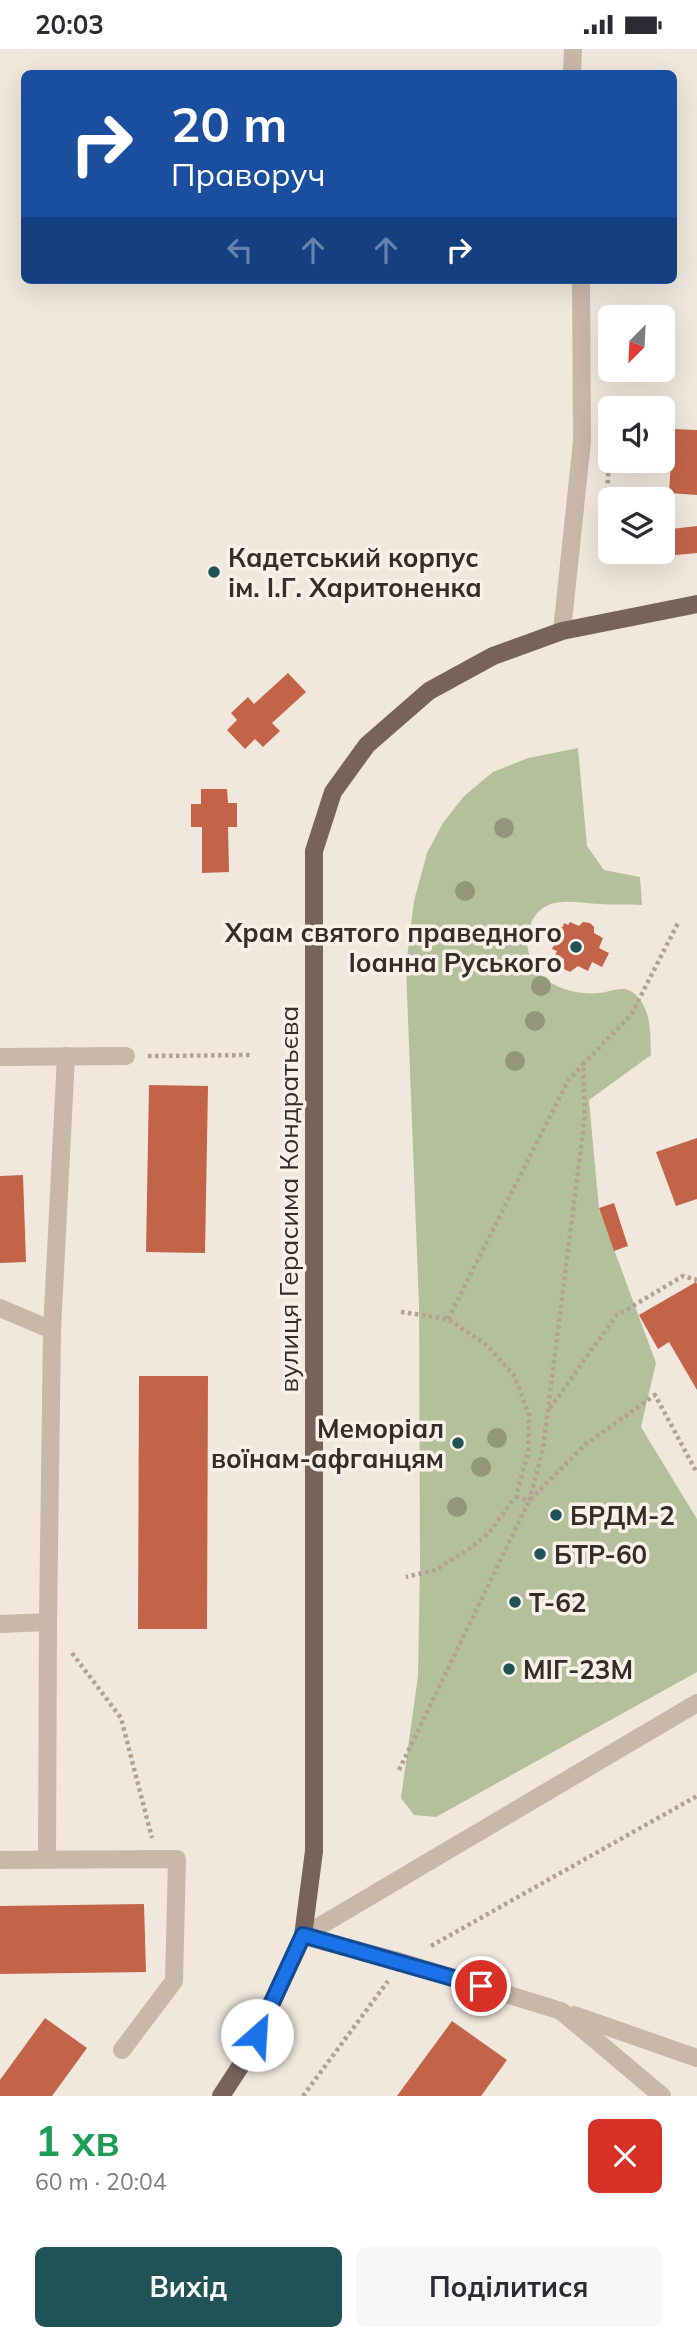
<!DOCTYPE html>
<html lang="uk">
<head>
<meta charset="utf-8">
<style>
	:root { --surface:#fff; --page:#f7f7f7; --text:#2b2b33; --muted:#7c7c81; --accent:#1f5356 }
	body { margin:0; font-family:Mulish,sans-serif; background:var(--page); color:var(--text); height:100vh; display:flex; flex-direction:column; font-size:26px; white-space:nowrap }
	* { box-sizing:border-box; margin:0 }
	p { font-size:23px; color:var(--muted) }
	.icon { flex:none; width:38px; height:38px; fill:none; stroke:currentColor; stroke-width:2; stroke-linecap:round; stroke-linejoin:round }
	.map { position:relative; height:2047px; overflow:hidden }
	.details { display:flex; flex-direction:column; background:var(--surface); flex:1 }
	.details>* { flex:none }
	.guide { position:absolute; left:21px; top:21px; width:656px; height:214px; border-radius:10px; box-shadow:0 7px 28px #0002; background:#1a4fa0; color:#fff; overflow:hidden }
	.needle { width:46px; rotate:204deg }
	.buttons { position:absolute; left:598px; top:256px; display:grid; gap:14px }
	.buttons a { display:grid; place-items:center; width:77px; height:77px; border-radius:10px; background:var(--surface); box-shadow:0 7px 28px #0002; font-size:35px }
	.pin { position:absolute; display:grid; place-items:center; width:60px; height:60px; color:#fff; margin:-30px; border:4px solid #fff; border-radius:50%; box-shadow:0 2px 7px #0007 }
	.me { position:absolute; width:77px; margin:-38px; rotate:26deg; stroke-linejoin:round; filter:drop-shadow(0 0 5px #0008) }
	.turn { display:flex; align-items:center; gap:24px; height:147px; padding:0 35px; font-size:32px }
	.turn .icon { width:91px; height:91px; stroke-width:2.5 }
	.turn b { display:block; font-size:49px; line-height:60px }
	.lanes { display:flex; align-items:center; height:66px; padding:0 35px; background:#0003; justify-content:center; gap:35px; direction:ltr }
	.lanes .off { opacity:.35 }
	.round { display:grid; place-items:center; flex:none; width:74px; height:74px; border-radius:10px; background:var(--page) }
	.head { display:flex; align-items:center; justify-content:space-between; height:119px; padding:0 35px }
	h1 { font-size:42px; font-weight:700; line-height:52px; color:#1e9e55 }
	.cta { display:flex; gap:14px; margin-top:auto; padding:14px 35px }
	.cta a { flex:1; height:80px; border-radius:10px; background:var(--accent); color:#fff; font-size:28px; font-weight:700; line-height:80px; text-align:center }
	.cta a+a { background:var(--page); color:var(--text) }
	.status { display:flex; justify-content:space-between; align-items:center; height:49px; padding:0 35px; background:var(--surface); direction:ltr }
	.status svg { height:19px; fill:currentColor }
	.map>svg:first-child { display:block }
</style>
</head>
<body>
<div class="status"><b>20:03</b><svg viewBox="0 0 49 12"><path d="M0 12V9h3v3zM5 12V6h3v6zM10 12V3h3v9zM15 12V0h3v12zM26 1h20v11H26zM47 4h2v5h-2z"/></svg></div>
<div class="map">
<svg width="697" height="2047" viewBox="0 0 697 2047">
	<rect width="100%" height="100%" fill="#f1e7dc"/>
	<path fill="#b4c09c" d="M578,699L587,797L604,821L640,828L642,856C628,855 613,856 599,855C575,854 546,845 532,872C525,885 526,895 530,908C538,936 574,947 600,944C613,942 625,935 636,946C652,963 650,984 651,1006L589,1051L599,1160L656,1314L641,1378L697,1470V1623L436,1768L414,1766L401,1749L418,1627L420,1517L419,1257L406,917L414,852L427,804L443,774L464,747L493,723L528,709Z"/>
	<g fill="#c36448">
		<polygon points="673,380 697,381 697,446 669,444"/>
		<polygon points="697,477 697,504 666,507 663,481"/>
		<polygon points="288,624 306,643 272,674 280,682 263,698 255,690 245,700 227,681 237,671 231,664 248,648 254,655"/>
		<polygon points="201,740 227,740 228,754 237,754 237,778 228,778 229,823 202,824 202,778 191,778 191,755 201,755"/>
		<polygon points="570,873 579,877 583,873 590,874 594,878 594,884 603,889 599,899 609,904 602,918 592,913 588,922 578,917 570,923 564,920 564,910 555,906 557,902 552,900 554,896 548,886 555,877 563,878 564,874 568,876"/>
		<polygon points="149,1036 208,1037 205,1204 146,1203"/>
		<polygon points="697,1089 697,1150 676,1157 656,1103"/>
		<polygon points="23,1126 26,1213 0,1214 0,1127"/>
		<polygon points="614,1154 628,1197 614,1202 599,1159"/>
		<polygon points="696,1233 697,1235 697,1341 669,1293 658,1300 639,1266"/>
		<polygon points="139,1327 208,1327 207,1580 138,1580"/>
		<polygon points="144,1855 146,1923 0,1925 0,1857"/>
		<polygon points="45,1969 87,1999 52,2047 0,2047 0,2031"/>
		<polygon points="452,1972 507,2011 481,2047 397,2047"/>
	</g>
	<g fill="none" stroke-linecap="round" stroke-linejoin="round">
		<g stroke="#b5a192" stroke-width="4.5" stroke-dasharray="3.5 3.5" stroke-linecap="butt">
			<polyline points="604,394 610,395 605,480"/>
			<polyline points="148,1007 251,1006"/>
			<polyline points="401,1263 448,1270 487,1296 514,1327 529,1365 528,1404 516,1447 488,1485 465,1503 435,1521 406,1528"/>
			<polyline points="448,1270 568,1032 583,1015"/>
			<polyline points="550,1359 616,1267 683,1227 697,1231"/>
			<polyline points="516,1447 529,1452 543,1400 585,1067 583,1015 631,966 678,874"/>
			<polyline points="72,1604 121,1669 152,1789"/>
			<polyline points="399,1721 529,1452 586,1395 655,1346 697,1424"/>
			<polyline points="431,1897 697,1747"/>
			<polyline points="303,2047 388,1932"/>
		</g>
		<g stroke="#c9b7a8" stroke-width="18">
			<polyline points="572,24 573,0"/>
			<polyline points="562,582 582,392 581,231"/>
			<polyline points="0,1008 126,1007"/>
			<polyline points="0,1259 52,1281 48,1573 0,1575"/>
			<polyline points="52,1281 66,1007"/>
			<polyline points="47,1810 48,1573"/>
			<polyline points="0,1811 177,1810 174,1932 122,2001"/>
			<polyline points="303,1887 697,1654"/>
			<polyline points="303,1887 402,1913 561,1962 662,2047"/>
			<polyline points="574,1966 697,2009"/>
		</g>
		<polyline stroke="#776359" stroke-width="18" points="221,2047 247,2007 303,1887 314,1802 314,802 333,743 367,696 429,642 493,607 562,582 697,555"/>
	</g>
	<g fill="#93967b">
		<circle cx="504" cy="779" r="10"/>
		<circle cx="465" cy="842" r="10"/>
		<circle cx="541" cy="937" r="10"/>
		<circle cx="535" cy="972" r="10"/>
		<circle cx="515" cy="1012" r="10"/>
		<circle cx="497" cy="1389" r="10"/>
		<circle cx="481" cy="1418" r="10"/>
		<circle cx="457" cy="1458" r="10"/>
	</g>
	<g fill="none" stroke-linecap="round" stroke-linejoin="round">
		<defs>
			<polyline id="route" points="257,1986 303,1886 481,1937"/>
		</defs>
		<use href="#route" stroke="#114b97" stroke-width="18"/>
		<use href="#route" stroke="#1a73e8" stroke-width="12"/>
	</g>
	<g fill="#1f5356" stroke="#f9f1e8" stroke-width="2.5">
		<circle cx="214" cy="523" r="7"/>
		<circle cx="576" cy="898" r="7"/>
		<circle cx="458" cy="1394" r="7"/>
		<circle cx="556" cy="1466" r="7"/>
		<circle cx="540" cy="1505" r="7"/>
		<circle cx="515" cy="1553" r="7"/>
		<circle cx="509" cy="1620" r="7"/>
	</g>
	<g text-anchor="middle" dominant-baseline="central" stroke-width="7" stroke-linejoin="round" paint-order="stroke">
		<g font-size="26" font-weight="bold" fill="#362c28" stroke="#f9f1e8" text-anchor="start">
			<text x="228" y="508">Кадетський корпус<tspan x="228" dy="30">ім. І.Г. Харитоненка</tspan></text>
			<text x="562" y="883" text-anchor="end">Храм святого праведного<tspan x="562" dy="30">Іоанна Руського</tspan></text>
			<text x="444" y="1379" text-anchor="end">Меморіал<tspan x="444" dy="30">воїнам-афганцям</tspan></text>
			<text x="570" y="1466">БРДМ-2</text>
			<text x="554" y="1505">БТР-60</text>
			<text x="529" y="1553">Т-62</text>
			<text x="523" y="1620">МІГ-23М</text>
		</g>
		<g font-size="26" fill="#362c28" stroke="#f9f1e8">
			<text transform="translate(288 1150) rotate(-90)">вулиця Герасима Кондратьєва</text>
		</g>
	</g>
</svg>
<div class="buttons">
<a><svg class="needle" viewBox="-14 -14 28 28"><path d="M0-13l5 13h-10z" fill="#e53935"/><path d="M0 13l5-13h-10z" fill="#7c7c81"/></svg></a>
<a><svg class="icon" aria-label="sound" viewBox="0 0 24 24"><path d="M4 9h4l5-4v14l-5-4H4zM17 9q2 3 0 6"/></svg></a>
<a><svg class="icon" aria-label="layers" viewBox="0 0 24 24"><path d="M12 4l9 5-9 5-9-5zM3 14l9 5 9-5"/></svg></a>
</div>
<div class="pin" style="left:481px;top:1937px;background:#d93025"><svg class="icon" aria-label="arrive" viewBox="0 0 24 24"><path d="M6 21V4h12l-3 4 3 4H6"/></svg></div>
<svg class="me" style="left:257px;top:1986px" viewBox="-20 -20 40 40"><circle r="19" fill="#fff"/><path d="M0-13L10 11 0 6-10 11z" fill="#1a73e8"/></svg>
<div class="guide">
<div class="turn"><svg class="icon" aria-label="right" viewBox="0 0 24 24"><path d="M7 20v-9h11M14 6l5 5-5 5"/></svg><div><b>20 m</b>Праворуч</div></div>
<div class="lanes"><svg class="icon off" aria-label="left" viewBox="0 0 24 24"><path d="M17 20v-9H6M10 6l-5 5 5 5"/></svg><svg class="icon off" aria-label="ahead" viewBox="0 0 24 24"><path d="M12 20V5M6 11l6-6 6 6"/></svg><svg class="icon off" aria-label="ahead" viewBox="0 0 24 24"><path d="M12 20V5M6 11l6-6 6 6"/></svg><svg class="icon" aria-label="right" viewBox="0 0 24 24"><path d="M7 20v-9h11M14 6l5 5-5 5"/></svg></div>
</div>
</div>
<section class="details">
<div class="head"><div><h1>1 хв</h1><p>60 m · 20:04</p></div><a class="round" style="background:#d93025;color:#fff"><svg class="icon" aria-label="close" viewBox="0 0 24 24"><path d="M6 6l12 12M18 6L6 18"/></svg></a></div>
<div class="cta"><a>Вихід</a><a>Поділитися</a></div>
</section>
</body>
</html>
